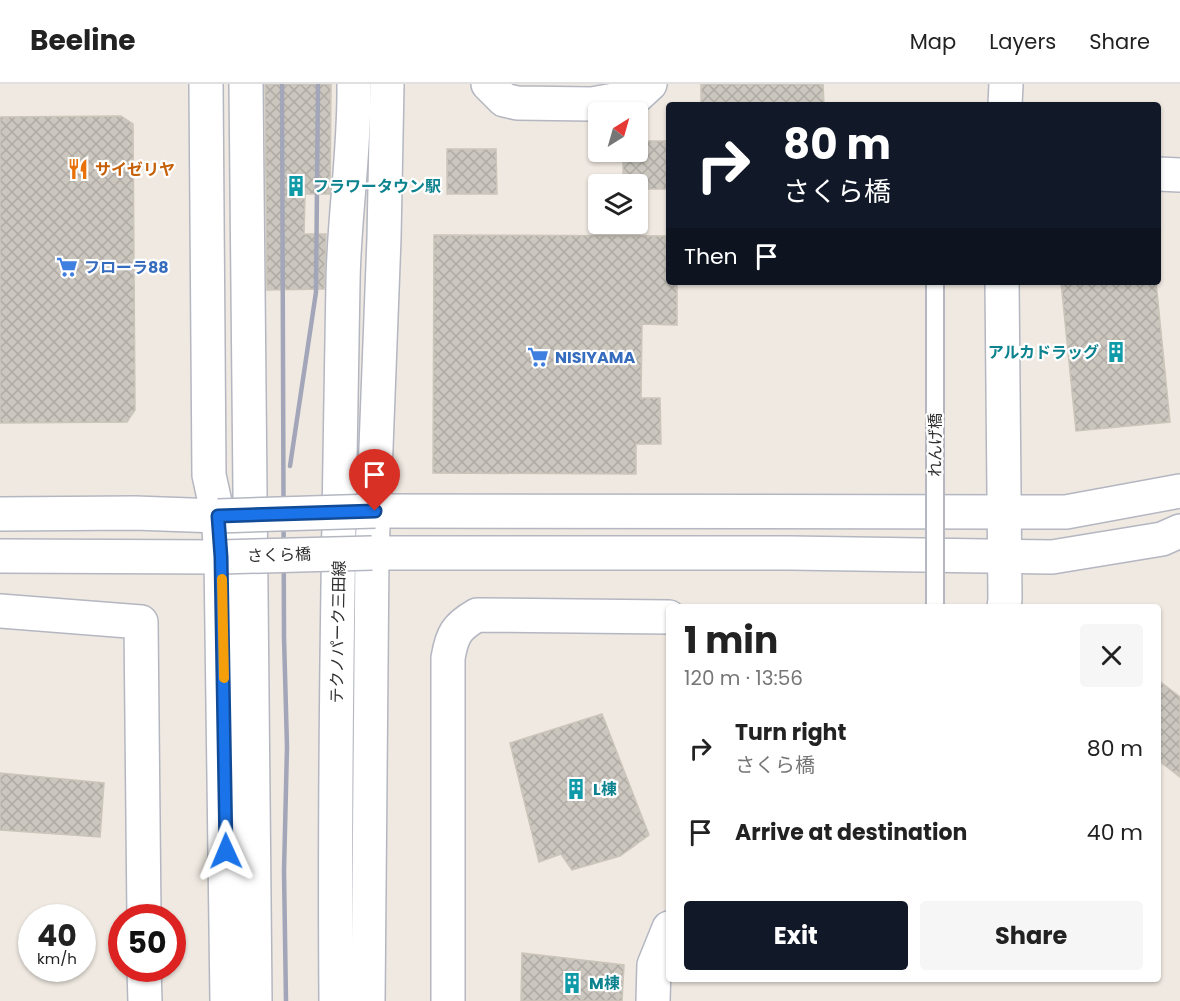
<!DOCTYPE html>
<html lang="en">
<head>
<meta charset="utf-8">
<style>
	:root { --surface:#fff; --page:#f6f6f6; --text:#222; --muted:#767676; --line:#e0e0e0; --accent:#111827 }
	body { margin:0; font-family:Poppins,"Noto Sans JP",sans-serif; background:var(--page); color:var(--text); height:100vh; display:flex; flex-direction:column; font-size:22px; white-space:nowrap }
	* { box-sizing:border-box; margin:0 }
	p { font-size:20px; color:var(--muted) }
	.icon { flex:none; width:33px; height:33px; fill:none; stroke:currentColor; stroke-width:2; stroke-linecap:round; stroke-linejoin:round }
	.map { position:relative; flex:1; overflow:hidden }
	.drawer { position:absolute; left:666px; top:520px; width:495px; height:378px; display:flex; flex-direction:column; background:var(--surface); border-radius:6px; box-shadow:0 2px 4px #0004 }
	.drawer>* { flex:none }
	.top-card { position:absolute; left:666px; top:18px; width:495px; height:183px; border-radius:6px; box-shadow:0 2px 4px #0004; background:#111827; color:#fff; overflow:hidden }
	.needle { width:39px; rotate:37deg }
	.buttons { position:absolute; left:588px; top:18px; display:grid; gap:12px }
	.buttons a { display:grid; place-items:center; width:60px; height:60px; border-radius:6px; background:var(--surface); box-shadow:0 2px 4px #0004; font-size:30px }
	.speed { position:absolute; left:18px; top:820px; display:flex; gap:12px; font-size:30px; font-weight:700; text-align:center }
	.speed>* { display:grid; place-content:center; width:78px; height:78px; border-radius:50%; background:var(--surface); box-shadow:0 2px 4px #0004; line-height:1 }
	.speed small { font-size:15px; font-weight:400 }
	.speed .limit { border:9px solid #d22; background:#fff; color:#111 }
	.pin { position:absolute; display:grid; place-items:center; width:51px; height:51px; color:#fff; margin:-62px -26px; border-radius:50% 50% 50% 0; rotate:-45deg; box-shadow:0 0 6px #0007 }
	.pin .icon { rotate:45deg }
	.me { position:absolute; width:66px; margin:-33px; rotate:359deg; stroke-linejoin:round; filter:drop-shadow(0 0 4px #0008) }
	.turn { display:flex; align-items:center; gap:21px; height:126px; padding:0 18px; font-size:27px }
	.turn .icon { width:78px; height:78px; stroke-width:2.5 }
	.turn b { display:block; font-size:42px; line-height:51px }
	.then { display:flex; align-items:center; height:57px; padding:0 18px; background:#0003; gap:12px; font-size:22px }
	.round { display:grid; place-items:center; flex:none; width:63px; height:63px; border-radius:6px; background:var(--page) }
	.overview { display:flex; align-items:center; justify-content:space-between; height:102px; padding:0 18px }
	h1 { font-size:36px; font-weight:700; line-height:45px }
	.primary-button { display:flex; gap:12px; margin-top:auto; padding:12px 18px }
	.primary-button a { flex:1; height:69px; border-radius:6px; background:var(--accent); color:#fff; font-size:24px; font-weight:700; line-height:69px; text-align:center }
	.primary-button a+a { background:var(--page); color:var(--text) }
	ul { padding:0; list-style:none }
	li { display:flex; align-items:center; gap:18px; height:84px; padding:0 18px }
	li div { flex:1 }
	li b { display:block; font-size:22px }
	li em { font-style:normal }
	header { display:flex; align-items:center; gap:36px; box-sizing:border-box; height:84px; padding:0 30px; background:var(--surface); border-bottom:2px solid var(--line) }
	header strong { font-size:28px }
	nav { display:flex; gap:33px; margin-inline-start:auto; font-size:21px }
	.map>svg:first-child { display:block }
</style>
</head>
<body>
<header>
<strong>Beeline</strong>
<nav><a>Map</a><a>Layers</a><a>Share</a></nav>
</header>
<div class="map">
<svg width="1180" height="917" viewBox="0 0 1180 917">
	<defs>
		<pattern id="building-cross-hatch" width="8" height="8" patternUnits="userSpaceOnUse" patternTransform="scale(1.5)"><rect width="8" height="8" fill="#cbc7bf"/><path d="M0 0l8 8M0 8l8-8" fill="none" stroke="#afaba4"/></pattern>
	</defs>
	<rect width="100%" height="100%" fill="#efe9e1"/>
	<g fill="url(#building-cross-hatch)" stroke="#cbc5ba" stroke-width="1.5">
		<polygon points="265,0 331,0 330,110 305,110 304,150 326,150 324,205 267,206"/>
		<polygon points="701,0 823,0 824,21 701,21"/>
		<polygon points="121,32 133,40 135,326 127,338 0,339 0,33"/>
		<polygon points="638,57 669,57 669,105 638,105 638,100 623,100 623,68 638,68"/>
		<polygon points="447,65 496,65 497,110 447,110"/>
		<polygon points="434,151 669,152 669,198 677,198 677,241 642,240 641,314 660,314 661,360 636,360 636,390 433,389"/>
		<polygon points="1061,198 1156,198 1170,338 1076,347"/>
		<polygon points="1158,596 1180,613 1180,693 1158,676"/>
		<polygon points="602,630 649,751 620,772 572,786 561,770 539,778 510,659"/>
		<polygon points="0,689 104,699 100,753 0,746"/>
		<polygon points="522,869 624,881 622,917 521,917"/>
	</g>
	<g fill="none" stroke-linecap="round" stroke-linejoin="round">
		<defs>
			<g id="street">
				<polyline points="488,0 504,16 517,19 592,20 637,12 650,0"/>
				<polyline points="653,917 654,881 669,844"/>
			</g>
			<g id="secondary">
				<polyline points="206,0 209,391 218,432 221,473 227,917"/>
				<polyline points="246,0 255,917"/>
				<polyline points="1005,21 1006,0"/>
				<polyline points="1158,90 1180,91"/>
				<polyline points="1002,198 1005,515 1004,524"/>
				<polyline points="375,427 1066,428 1180,407"/>
				<polyline points="0,430 135,429 218,432"/>
				<polyline points="372,469 790,469 1052,473 1162,455 1180,447"/>
				<polyline points="0,472 221,473"/>
				<polyline points="0,527 141,538 144,834"/>
				<polyline points="144,885 145,917"/>
				<path d="M336,917C334,677 339,438 343,198C344,132 355,66 354,0"/>
				<polyline points="368,917 372,469 384,154 387,0"/>
				<path d="M448,917V574C452,551 456,543 477,531L669,533"/>
			</g>
		</defs>
		<use href="#street" stroke="#b4b7c1" stroke-width="36"/>
		<use href="#secondary" stroke="#b4b7c1" stroke-width="36"/>
		<use href="#street" stroke="#fff" stroke-width="33"/>
		<use href="#secondary" stroke="#fff" stroke-width="33"/>
		<g stroke="#a3a6b8" stroke-width="4.5">
			<polyline points="282,0 284,553 287,663 284,787 286,917"/>
			<polyline points="290,382 316,208 318,0"/>
		</g>
		<defs>
			<polyline id="lane-bridge" points="935,524 935,198"/>
			<g id="secondary-bridge">
				<polyline points="218,432 375,427"/>
				<polyline points="221,473 372,469"/>
			</g>
		</defs>
		<use href="#lane-bridge" stroke="#b4b7c1" stroke-width="20" stroke-linecap="butt"/>
		<use href="#secondary-bridge" stroke="#b4b7c1" stroke-width="36" stroke-linecap="butt"/>
		<use href="#lane-bridge" stroke="#fff" stroke-width="16"/>
		<use href="#secondary-bridge" stroke="#fff" stroke-width="33"/>
	</g>
	<g fill="none" stroke-linecap="round" stroke-linejoin="round">
		<defs>
			<polyline id="route" points="226,767 221,473 218,432 375,427"/>
		</defs>
		<use href="#route" stroke="#114b97" stroke-width="15"/>
		<use href="#route" stroke="#1a73e8" stroke-width="10"/>
		<polyline stroke="#f59e0b" stroke-width="10" points="222,495 224,594"/>
	</g>
	<defs>
		<symbol id="restaurant-bare" viewBox="-9 -9 18 18"><path d="M-5-6h1v4h1v-4h1v4h1v-4h1v5L-1.5 .5V6h-2V.5L-5-1ZM5-6V6H3V1.5H1.5Q1.5-4 5-6Z" fill="#e8710a" stroke="#fff" stroke-width="2.5" paint-order="stroke"/></symbol>
		<symbol id="building-bare" viewBox="-9 -9 18 18"><path d="M-4-6H4V6H1V3H-1V6H-4ZM-2.5-4.3h1.7v1.8h-1.7ZM.8-4.3h1.7v1.8H.8ZM-2.5-1h1.7V.8h-1.7ZM.8-1h1.7V.8H.8Z" fill="#0f9aa8" stroke="#fff" stroke-width="2.5" paint-order="stroke"/></symbol>
		<symbol id="supermarket-bare" viewBox="-9 -9 18 18"><path d="M-6-5.5h2.5l.6 2H6L4.5 2H-2.5L-4.4-4H-6ZM-1.5 3.2a1.3 1.3 0 1 0 .1 0ZM3 3.2a1.3 1.3 0 1 0 .1 0Z" fill="#3f7fe0" stroke="#fff" stroke-width="2.5" paint-order="stroke"/></symbol>
	</defs>
	<g fill-rule="evenodd">
		<use href="#restaurant-bare" x="63" y="70" width="30" height="30"/>
		<use href="#building-bare" x="281" y="87" width="30" height="30"/>
		<use href="#supermarket-bare" x="52" y="168" width="30" height="30"/>
		<use href="#building-bare" x="1101" y="253" width="30" height="30"/>
		<use href="#supermarket-bare" x="523" y="258" width="30" height="30"/>
		<use href="#building-bare" x="561" y="690" width="30" height="30"/>
		<use href="#building-bare" x="557" y="884" width="30" height="30"/>
	</g>
	<g text-anchor="middle" dominant-baseline="central" stroke-width="4.5" stroke-linejoin="round" paint-order="stroke">
		<g font-size="16" font-weight="bold" fill="#c56008" stroke="#fff" text-anchor="start">
			<text x="95" y="85">サイゼリヤ</text>
		</g>
		<g font-size="16" font-weight="bold" fill="#0d838f" stroke="#fff" text-anchor="start">
			<text x="313" y="102">フラワータウン駅</text>
			<text x="1099" y="268" text-anchor="end">アルカドラッグ</text>
			<text x="593" y="705">L棟</text>
			<text x="589" y="899">M棟</text>
		</g>
		<g font-size="16" font-weight="bold" fill="#366cbe" stroke="#fff" text-anchor="start">
			<text x="84" y="183">フローラ88</text>
			<text x="555" y="273">NISIYAMA</text>
		</g>
		<g font-size="16" fill="#2e2e2e" stroke="#fff">
			<text transform="translate(935 361) rotate(-90)">れんげ橋</text>
			<text transform="translate(279 471) rotate(-2)">さくら橋</text>
			<text transform="translate(338 548) rotate(-89)">テクノパーク三田線</text>
		</g>
	</g>
</svg>
<div class="buttons">
<a><svg class="needle" viewBox="-14 -14 28 28"><path d="M0-13l5 13h-10z" fill="#e53935"/><path d="M0 13l5-13h-10z" fill="#767676"/></svg></a>
<a><svg class="icon" aria-label="layers" viewBox="0 0 24 24"><path d="M12 4l9 5-9 5-9-5zM3 14l9 5 9-5"/></svg></a>
</div>
<div class="speed"><div>40<small>km/h</small></div><div class="limit">50</div></div>
<div class="pin" style="left:375px;top:427px;background:#d93025"><svg class="icon" aria-label="arrive" viewBox="0 0 24 24"><path d="M6 21V4h12l-3 4 3 4H6"/></svg></div>
<svg class="me" style="left:226px;top:767px" viewBox="-20 -20 40 40"><path d="M0-17L14 15 0 8-14 15z" fill="#1a73e8" stroke="#fff" stroke-width="4"/></svg>
<div class="top-card">
<div class="turn"><svg class="icon" aria-label="right" viewBox="0 0 24 24"><path d="M7 20v-9h11M14 6l5 5-5 5"/></svg><div><b>80 m</b>さくら橋</div></div>
<div class="then">Then<svg class="icon" aria-label="arrive" viewBox="0 0 24 24"><path d="M6 21V4h12l-3 4 3 4H6"/></svg></div>
</div>
<section class="drawer">
<div class="overview"><div><h1>1 min</h1><p>120 m · 13:56</p></div><a class="round"><svg class="icon" aria-label="close" viewBox="0 0 24 24"><path d="M6 6l12 12M18 6L6 18"/></svg></a></div>
<ul>
<li><svg class="icon" aria-label="right" viewBox="0 0 24 24"><path d="M7 20v-9h11M14 6l5 5-5 5"/></svg><div><b>Turn right</b><p>さくら橋</p></div><em>80 m</em></li>
<li><svg class="icon" aria-label="arrive" viewBox="0 0 24 24"><path d="M6 21V4h12l-3 4 3 4H6"/></svg><div><b>Arrive at destination</b></div><em>40 m</em></li>
</ul>
<div class="primary-button"><a>Exit</a><a>Share</a></div>
</section>
</div>
</body>
</html>
